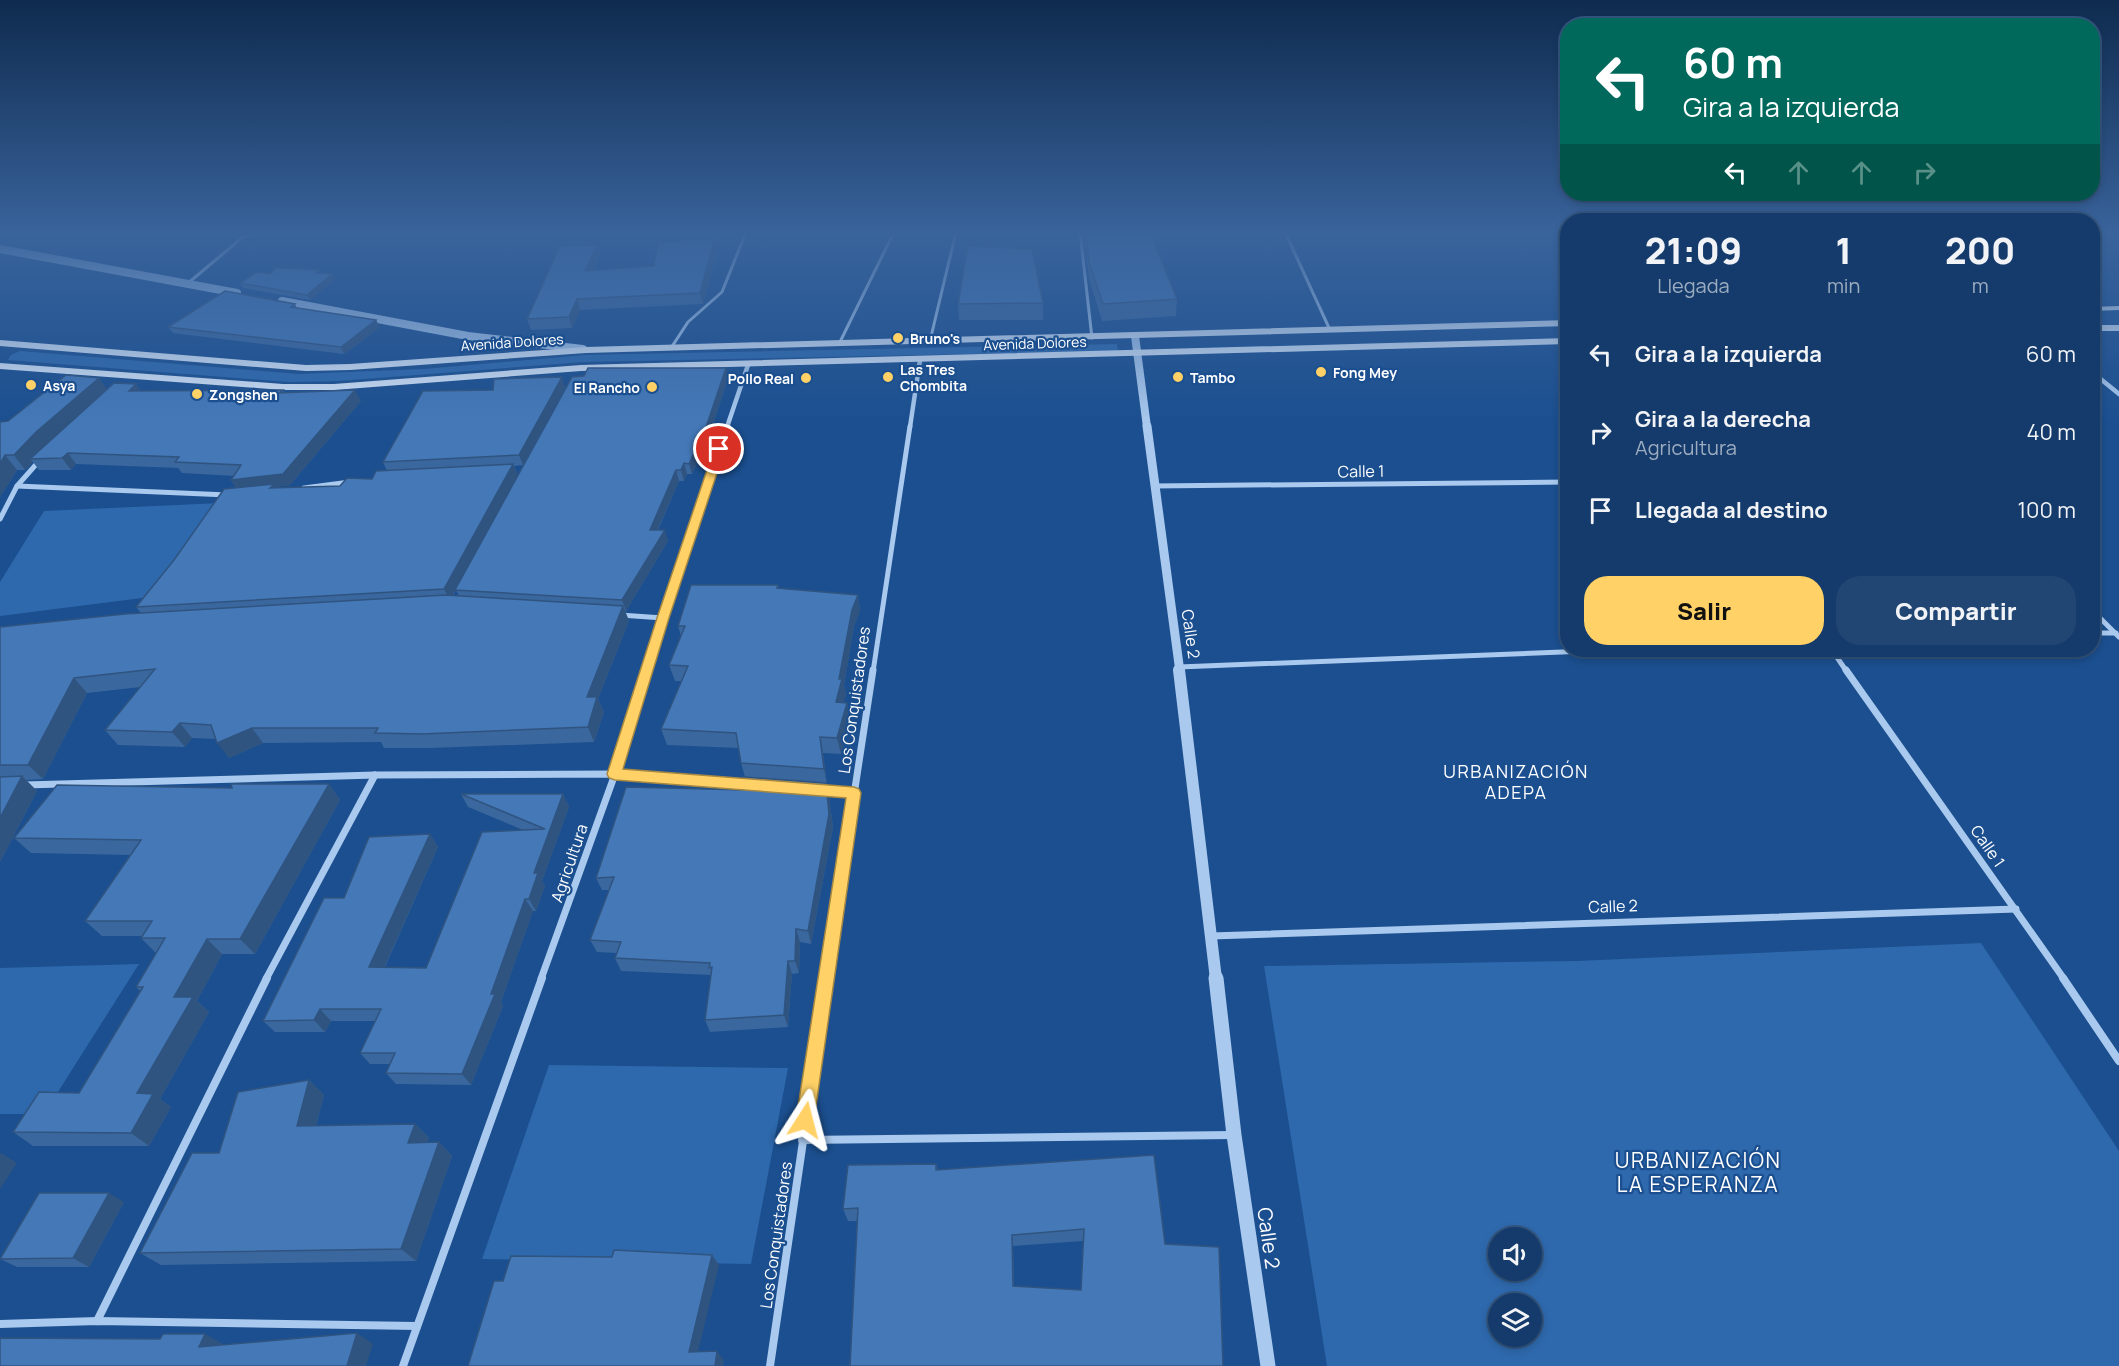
<!DOCTYPE html>
<html lang="es">
<head>
<meta charset="utf-8">
<style>
	:root { --surface:#143b6b; --page:#214673; --text:#f1f3f6; --muted:#9dadc1; --line:#33557e; --accent:#ffd166 }
	body { margin:0; font-family:Manrope,sans-serif; background:var(--page); color:var(--text); height:100vh; display:flex; flex-direction:column; font-size:22px; white-space:nowrap }
	* { box-sizing:border-box; margin:0 }
	p { font-size:20px; color:var(--muted) }
	.icon { flex:none; width:33px; height:33px; fill:none; stroke:currentColor; stroke-width:2; stroke-linecap:round; stroke-linejoin:round }
	.map { position:relative; flex:1; overflow:hidden }
	.panel { position:absolute; left:1560px; top:213px; width:540px; height:444px; display:flex; flex-direction:column; background:var(--surface); border-radius:24px; box-shadow:0 3px 9px #0003,0 0 0 2px var(--line) }
	.panel>* { flex:none }
	.top-card { position:absolute; left:1560px; top:18px; width:540px; height:183px; border-radius:24px; box-shadow:0 3px 9px #0003,0 0 0 2px var(--line); background:#00695c; color:#fff; overflow:hidden }
	.fabs { position:absolute; left:1488px; top:1227px; display:grid; gap:12px }
	.fabs a { display:grid; place-items:center; width:54px; height:54px; border-radius:50%; background:var(--surface); box-shadow:0 3px 9px #0003,0 0 0 2px var(--line); font-size:30px }
	.pin { position:absolute; display:grid; place-items:center; width:51px; height:51px; color:#fff; margin:-26px; border:3px solid #fff; border-radius:50%; box-shadow:0 2px 6px #0007 }
	.me { position:absolute; width:66px; margin:-33px; rotate:9deg; stroke-linejoin:round; filter:drop-shadow(0 0 4px #0008) }
	.turn { display:flex; align-items:center; gap:21px; height:126px; padding:0 24px; font-size:27px }
	.turn .icon { width:78px; height:78px; stroke-width:2.5 }
	.turn b { display:block; font-size:42px; line-height:51px }
	.lanes { display:flex; align-items:center; height:57px; padding:0 24px; background:#0003; justify-content:center; gap:30px; direction:ltr }
	.lanes .off { opacity:.35 }
	.eta { display:flex; justify-content:space-evenly; align-items:center; height:102px; text-align:center }
	.eta b { font-size:36px; font-weight:800; line-height:42px }
	.button { display:flex; gap:12px; margin-top:auto; padding:12px 24px }
	.button a { flex:1; height:69px; border-radius:24px; background:var(--accent); color:#111; font-size:24px; font-weight:800; line-height:69px; text-align:center }
	.button a+a { background:var(--page); color:var(--text) }
	ul { padding:0; list-style:none }
	li { display:flex; align-items:center; gap:18px; height:78px; padding:0 24px }
	li div { flex:1 }
	li b { display:block; font-size:22px }
	li em { font-style:normal }
	.map>svg:first-child { display:block }
</style>
</head>
<body>
<div class="map">
<svg width="2119" height="1366" viewBox="0 0 2119 1366">
	<rect width="100%" height="100%" fill="#1b4f8f"/>
	<g fill="#2e69ad" fill-rule="evenodd">
		<polygon points="1117,344 1118,351 583,362 338,381 289,382 8,360 11,355 20,351 299,374 424,369 585,355"/>
		<polygon points="221,503 150,597 0,616 0,582 44,511"/>
		<path d="M1981,943L2119,1151V1366H1327L1264,966L1577,961ZM1498,1238H1532V1270H1498ZM1498,1304H1532V1336H1498Z"/>
		<polygon points="139,964 44,1114 0,1114 0,968"/>
		<polygon points="549,1065 788,1068 751,1264 482,1259"/>
	</g>
	<g fill="none" stroke-linecap="round" stroke-linejoin="round">
		<g stroke="#a9c9ee" stroke-width="3">
			<polyline points="1080,232 1092,338"/>
			<polyline points="1285,232 1330,330"/>
			<polyline points="187,284 243,237 257,232"/>
			<polyline points="930,341 956,232"/>
			<polyline points="839,344 894,232"/>
			<polyline points="671,348 688,322 722,292 746,232"/>
		</g>
		<g stroke="#a9c9ee" stroke-width="4.5">
			<polyline points="2092,372 2119,394"/>
			<polyline points="727,427 748,365"/>
			<polyline points="910,427 920,360"/>
		</g>
		<g stroke="#a9c9ee" stroke-width="5">
			<polyline points="17,486 228,495"/>
			<polyline points="1154,486 1568,482"/>
			<polyline points="304,488 350,482"/>
			<polyline points="0,519 17,486 40,460"/>
			<polyline points="2092,610 2119,637"/>
			<polyline points="620,615 663,618"/>
			<polyline points="2092,633 2116,633"/>
			<polyline points="1832,650 1847,672"/>
			<polyline points="1179,667 1613,650"/>
			<polyline points="646,672 728,426"/>
			<polyline points="873,672 910,426"/>
		</g>
		<g stroke="#a9c9ee" stroke-width="7">
			<polyline points="1846,670 2064,979"/>
			<polyline points="25,785 375,775 615,774 752,785"/>
			<polyline points="822,790 854,793"/>
			<polyline points="1212,936 2016,909"/>
			<polyline points="266,979 375,775"/>
			<polyline points="541,979 615,774 647,670"/>
			<polyline points="826,979 873,670"/>
		</g>
		<g stroke="#a9c9ee" stroke-width="8">
			<polyline points="2063,978 2119,1061"/>
			<polyline points="802,1140 1233,1135"/>
			<polyline points="97,1321 267,978"/>
			<polyline points="0,1324 97,1321 417,1326"/>
			<polyline points="403,1366 542,978"/>
			<polyline points="770,1366 827,978"/>
		</g>
		<g stroke="#a9c9ee" stroke-width="8">
			<polyline points="0,249 237,293"/>
			<polyline points="282,301 468,336 583,349"/>
			<polyline points="1135,336 1147,427"/>
		</g>
		<polyline stroke="#a9c9ee" stroke-width="9" points="1147,426 1180,672"/>
		<polyline stroke="#a9c9ee" stroke-width="12" points="1179,670 1216,979"/>
		<polyline stroke="#a9c9ee" stroke-width="15" points="1216,978 1234,1135 1268,1366"/>
		<g fill="#d6e6fa" fill-rule="evenodd">
			<polygon points="2119,306 2119,310 2092,311 2092,307"/>
			<polygon points="1568,320 1568,326 586,353 350,370 306,371 0,346 0,340 306,365 350,364 586,347"/>
			<rect x="2092" y="325" width="27" height="6"/>
			<polygon points="1568,338 1568,344 581,371 334,390 283,390 0,369 0,363 283,384 334,384 581,365"/>
		</g>
	</g>
	<g fill="#3a679d" fill-rule="evenodd">
		<polygon points="1085,232 1150,232 1177,299 1176,316 1102,321 1089,278 1085,243"/>
		<polygon points="717,251 703,304 580,310 572,328 531,330 527,319 600,255 593,271 654,266"/>
		<polygon points="270,274 332,274 334,280 310,300 243,288 240,283"/>
		<polygon points="1043,303 1043,320 959,320 958,304"/>
		<polygon points="295,304 297,308 380,327 344,354 173,333 168,327"/>
		<polygon points="2092,364 2102,372 2092,385"/>
		<path d="M728,378L702,459H699L692,474H687L684,481H679L658,530L668,541L626,611H625L629,621L598,699L604,712L594,742L431,748H384L381,742L263,743L229,758L216,739L192,738L185,747L118,745L105,730L141,687L87,693L43,779L26,780L37,791L0,862V627L141,613L136,607L236,488L231,480L234,476L182,473L178,468L76,464L71,470H39L33,462L25,470H17L0,497L8,421L107,389L136,384L140,391L283,390L284,393L361,401L290,485L275,487L276,488L340,486L372,479L387,471L383,462L493,390L565,387L523,465L514,466L518,475ZM456,590L459,596H453Z"/>
		<polygon points="778,585 779,588 858,595 860,611 854,626 844,685 846,695 843,703 847,703 850,719 841,754 823,753 827,785 826,785 829,797 833,827 811,944 800,942 799,973 792,974 788,1027 710,1032 705,1020 711,975 621,971 615,958 617,953 597,952 590,940 609,890 602,890 596,878 745,790 745,777 741,763 738,748 667,745 661,729 681,681 675,681 669,665 681,636 678,626"/>
		<polygon points="329,784 340,800 255,954 222,954 197,1001 209,1012 160,1099 171,1107 149,1146 33,1146 13,1132 79,1093 140,991 136,987 156,953 141,938 143,936 102,936 85,921 130,855 31,853 14,838 232,788"/>
		<polygon points="461,794 563,794 569,807 542,881 545,886 536,911 533,911 501,1002 503,1006 471,1085 396,1084 386,1073 390,1064 370,1064 360,1053 375,1021 331,1021 325,1032 275,1032 263,1021 344,898 430,834 438,847 385,967 426,968 523,830 468,807"/>
		<polygon points="309,1080 324,1095 316,1126 415,1124 429,1138 427,1143 439,1142 452,1156 416,1261 161,1265 140,1253 219,1153"/>
		<path d="M936,1164L938,1170L1165,1244L1223,1366H850L857,1221H848L843,1209ZM1083,1241L1081,1290L1014,1286L1013,1246Z"/>
		<polygon points="124,1202 89,1267 17,1267 0,1259"/>
	</g>
	<g fill="#305480">
		<polygon points="714,240 717,251 703,304 700,293"/>
		<polygon points="597,245 600,255 588,282 585,271"/>
		<polygon points="332,274 334,280 310,300 307,295"/>
		<polygon points="577,299 580,310 572,328 569,317"/>
		<polygon points="376,320 380,327 344,354 341,347"/>
		<polygon points="726,368 728,378 702,459 699,448"/>
		<polygon points="562,377 565,387 523,465 519,455"/>
		<polygon points="99,378 109,392 30,459 33,462 25,470 14,455 36,432"/>
		<polygon points="136,384 143,395 129,391"/>
		<polygon points="355,390 361,401 290,485 275,487 281,496 238,491 231,480"/>
		<polygon points="696,448 699,459 692,474 689,464"/>
		<polygon points="68,453 76,464 71,470 62,458"/>
		<polygon points="5,455 17,470 0,497 0,464"/>
		<polygon points="684,463 687,474 684,481 681,470"/>
		<polygon points="513,464 518,475 450,600 444,589"/>
		<polygon points="676,470 679,481 653,540 650,530"/>
		<polygon points="665,530 668,541 626,611 622,600"/>
		<polygon points="858,595 860,611 854,626 844,685 846,695 839,718 836,702 839,679 852,610"/>
		<polygon points="623,606 629,621 598,699 604,712 594,742 588,727 587,697"/>
		<polygon points="74,678 87,693 43,779 28,765"/>
		<polygon points="847,703 850,719 841,754 837,738"/>
		<polygon points="180,723 192,738 185,747 172,732"/>
		<polygon points="252,728 263,743 229,758 217,743"/>
		<polygon points="820,737 823,753 827,785 824,769"/>
		<polygon points="22,776 37,791 0,862 0,818"/>
		<polygon points="826,783 829,797 833,827 811,944 808,931"/>
		<polygon points="329,784 340,800 255,954 240,939"/>
		<polygon points="563,794 569,807 542,881 545,886 536,911 529,899 534,873"/>
		<polygon points="430,834 438,847 379,979 369,967"/>
		<polygon points="525,899 533,911 501,1002 503,1006 471,1085 462,1074"/>
		<polygon points="796,929 800,942 799,973 795,961"/>
		<polygon points="207,939 222,954 197,1001 209,1012 160,1099 171,1107 149,1146 131,1133 137,1093 174,997"/>
		<polygon points="788,961 792,974 788,1027 784,1015"/>
		<polygon points="320,1009 331,1021 325,1032 314,1020"/>
		<polygon points="309,1080 324,1095 312,1140 297,1126"/>
		<polygon points="415,1124 429,1138 422,1157 408,1143"/>
		<polygon points="439,1142 452,1156 416,1261 401,1249"/>
		<polygon points="1,1153 17,1163 0,1189 0,1155"/>
		<polygon points="109,1193 124,1202 89,1267 73,1258"/>
		<polygon points="712,1255 719,1265 696,1360 689,1352"/>
		<polygon points="357,1333 373,1344 366,1366 347,1366"/>
		<polygon points="205,1334 225,1345 199,1347"/>
		<polygon points="717,1351 724,1360 723,1366 715,1366"/>
	</g>
	<g fill="#4478b7" stroke="#305480" stroke-width="1.5" fill-rule="evenodd">
		<polygon points="1086,232 1150,232 1177,299 1103,304 1089,262"/>
		<polygon points="714,240 700,293 577,299 569,317 527,319 560,246 597,245 585,271 654,266 658,242"/>
		<polygon points="968,246 1032,249 1043,303 958,304"/>
		<polygon points="276,268 320,270 316,273 332,274 307,295 240,283 257,272 270,274"/>
		<polygon points="225,291 295,304 291,307 376,320 341,347 168,327"/>
		<polygon points="2092,364 2102,372 2092,372"/>
		<polygon points="588,368 726,368 699,448 696,448 689,464 684,463 681,470 676,470 650,530 665,530 622,600 455,590 572,377 584,376"/>
		<polygon points="66,375 99,378 36,432 14,455 5,455 0,464 0,422 8,421"/>
		<polygon points="562,377 519,455 383,462 423,391 493,390 494,379"/>
		<polygon points="114,383 136,384 129,391 283,390 279,393 355,390 283,474 231,480 241,465 175,462 179,457 68,453 62,458 30,459"/>
		<polygon points="513,464 444,589 136,607 174,560 224,489 274,484 270,488 340,486 347,478 372,479 376,471"/>
		<polygon points="691,585 778,585 777,588 858,595 852,610 839,679 842,679 836,702 847,703 837,738 820,737 824,769 741,763 736,733 661,729 688,666 669,665 685,626 678,626"/>
		<polygon points="446,595 623,606 587,697 597,697 588,727 422,734 375,733 378,728 252,728 217,743 211,725 180,723 172,732 105,730 155,669 74,678 28,765 0,765 0,627 125,614"/>
		<polygon points="22,776 0,818 0,777"/>
		<polygon points="743,777 826,783 829,814 808,931 796,929 795,961 788,961 784,1015 705,1020 712,967 709,968 710,963 615,958 621,942 590,940 614,877 596,878 626,787 745,790"/>
		<polygon points="231,784 329,784 240,939 207,939 174,997 193,997 137,1093 153,1094 131,1133 13,1132 39,1092 79,1093 143,987 136,987 165,938 141,938 152,921 85,921 141,840 14,838 57,785 232,788"/>
		<polygon points="461,794 563,794 534,873 538,873 529,899 525,899 491,994 495,994 462,1074 386,1073 395,1053 360,1053 381,1009 320,1009 314,1020 263,1021 324,898 344,898 369,837 430,834 369,967 426,968 482,832 545,829"/>
		<polygon points="309,1080 297,1126 415,1124 408,1143 439,1142 401,1249 140,1253 192,1153 219,1153 238,1092"/>
		<path d="M1154,1155L1165,1244L1219,1247L1223,1366H850L858,1208L843,1209L848,1165L936,1164V1170ZM1084,1229L1081,1290L1013,1286L1012,1235Z"/>
		<polygon points="39,1193 109,1193 73,1258 0,1259"/>
		<polygon points="614,1250 712,1255 689,1352 717,1351 715,1366 468,1366 494,1281 503,1281 511,1256 612,1257"/>
		<polygon points="357,1333 347,1366 0,1366 0,1338 160,1339 163,1334 205,1334 199,1347"/>
	</g>
	<linearGradient id="sky" x2="0" y2="1"><stop stop-color="#0f2b4f"/><stop offset="0.55" stop-color="#39639b"/><stop offset="1" stop-color="#39639b" stop-opacity="0"/></linearGradient>
	<rect width="2119" height="423" fill="url(#sky)"/>
	<polygon fill="#ffd166" stroke="#a68842" stroke-width="1.5" points="719,446 725,449 669,618 623,769 854,787 859,789 861,793 814,1120 811,1126 805,1129 798,1126 796,1120 846,798 615,780 609,778 607,774 657,618 714,449"/>
	<g fill="#ffd166" stroke="#1b4f8f" stroke-width="2">
		<circle cx="898" cy="338" r="6"/>
		<circle cx="1321" cy="372" r="6"/>
		<circle cx="888" cy="377" r="6"/>
		<circle cx="1178" cy="377" r="6"/>
		<circle cx="806" cy="378" r="6"/>
		<circle cx="31" cy="385" r="6"/>
		<circle cx="652" cy="387" r="6"/>
		<circle cx="197" cy="394" r="6"/>
	</g>
	<g text-anchor="middle" dominant-baseline="central" stroke-width="4.5" stroke-linejoin="round" paint-order="stroke">
		<g font-size="14" font-weight="bold" fill="#fff" stroke="#1b4f8f" text-anchor="start">
			<text x="910" y="338">Bruno's</text>
			<text x="900" y="369">Las Tres<tspan x="900" dy="16">Chombita</tspan></text>
			<text x="1333" y="372">Fong Mey</text>
			<text x="1190" y="377">Tambo</text>
			<text x="794" y="378" text-anchor="end">Pollo Real</text>
			<text x="43" y="385">Asya</text>
			<text x="640" y="387" text-anchor="end">El Rancho</text>
			<text x="209" y="394">Zongshen</text>
		</g>
		<g font-size="14" fill="#fff" stroke="#1b4f8f">
			<text transform="translate(512 342) rotate(-4)">Avenida Dolores</text>
			<text transform="translate(1035 343) rotate(-2)">Avenida Dolores</text>
		</g>
		<g font-size="16" fill="#fff" stroke="#1b4f8f">
			<text transform="translate(1361 471) rotate(-1)">Calle 1</text>
			<text transform="translate(1191 634) rotate(82)">Calle 2</text>
			<text transform="translate(854 700) rotate(-82)">Los Conquistadores</text>
			<text transform="translate(1988 846) rotate(55)">Calle 1</text>
			<text transform="translate(569 863) rotate(-71)">Agricultura</text>
			<text transform="translate(1613 906) rotate(-2)">Calle 2</text>
			<text transform="translate(776 1235) rotate(-82)">Los Conquistadores</text>
		</g>
		<g font-size="18" letter-spacing="1.5" fill="#fff" stroke="#1b4f8f">
			<text x="1516" y="771">URBANIZACIÓN<tspan x="1516" dy="21">ADEPA</tspan></text>
		</g>
		<g font-size="20" fill="#fff" stroke="#1b4f8f">
			<text transform="translate(1269 1238) rotate(82)">Calle 2</text>
		</g>
		<g font-size="21" letter-spacing="1.5" fill="#fff" stroke="#1b4f8f">
			<text x="1698" y="1160">URBANIZACIÓN<tspan x="1698" dy="24">LA ESPERANZA</tspan></text>
		</g>
	</g>
</svg>
<div class="fabs">
<a><svg class="icon" aria-label="sound" viewBox="0 0 24 24"><path d="M4 9h4l5-4v14l-5-4H4zM17 9q2 3 0 6"/></svg></a>
<a><svg class="icon" aria-label="layers" viewBox="0 0 24 24"><path d="M12 4l9 5-9 5-9-5zM3 14l9 5 9-5"/></svg></a>
</div>
<div class="pin" style="left:719px;top:449px;background:#d93025"><svg class="icon" aria-label="arrive" viewBox="0 0 24 24"><path d="M6 21V4h12l-3 4 3 4H6"/></svg></div>
<svg class="me" style="left:805px;top:1120px" viewBox="-20 -20 40 40"><path d="M0-17L14 15 0 8-14 15z" fill="#ffd166" stroke="#fff" stroke-width="4"/></svg>
<div class="top-card">
<div class="turn"><svg class="icon" aria-label="left" viewBox="0 0 24 24"><path d="M17 20v-9H6M10 6l-5 5 5 5"/></svg><div><b>60 m</b>Gira a la izquierda</div></div>
<div class="lanes"><svg class="icon" aria-label="left" viewBox="0 0 24 24"><path d="M17 20v-9H6M10 6l-5 5 5 5"/></svg><svg class="icon off" aria-label="ahead" viewBox="0 0 24 24"><path d="M12 20V5M6 11l6-6 6 6"/></svg><svg class="icon off" aria-label="ahead" viewBox="0 0 24 24"><path d="M12 20V5M6 11l6-6 6 6"/></svg><svg class="icon off" aria-label="right" viewBox="0 0 24 24"><path d="M7 20v-9h11M14 6l5 5-5 5"/></svg></div>
</div>
<section class="panel">
<div class="eta">
<div><b>21:09</b><p>Llegada</p></div>
<div><b>1</b><p>min</p></div>
<div><b>200</b><p>m</p></div>
</div>
<ul>
<li><svg class="icon" aria-label="left" viewBox="0 0 24 24"><path d="M17 20v-9H6M10 6l-5 5 5 5"/></svg><div><b>Gira a la izquierda</b></div><em>60 m</em></li>
<li><svg class="icon" aria-label="right" viewBox="0 0 24 24"><path d="M7 20v-9h11M14 6l5 5-5 5"/></svg><div><b>Gira a la derecha</b><p>Agricultura</p></div><em>40 m</em></li>
<li><svg class="icon" aria-label="arrive" viewBox="0 0 24 24"><path d="M6 21V4h12l-3 4 3 4H6"/></svg><div><b>Llegada al destino</b></div><em>100 m</em></li>
</ul>
<div class="button"><a>Salir</a><a>Compartir</a></div>
</section>
</div>
</body>
</html>
